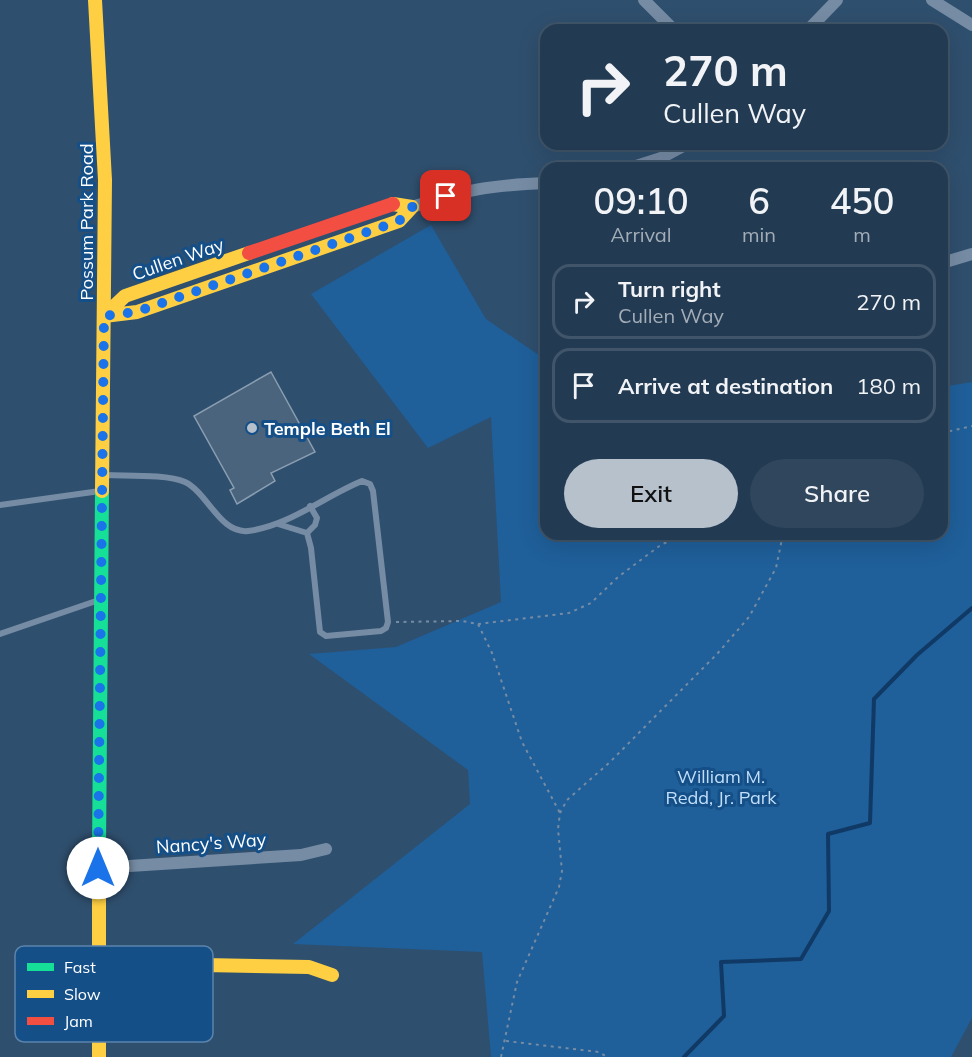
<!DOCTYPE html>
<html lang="en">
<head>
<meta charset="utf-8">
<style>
	:root { --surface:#233b52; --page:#2f465c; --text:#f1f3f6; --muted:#a3adb8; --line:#405569; --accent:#b6c1cc }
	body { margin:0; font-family:Mulish,sans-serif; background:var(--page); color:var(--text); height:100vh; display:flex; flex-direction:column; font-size:22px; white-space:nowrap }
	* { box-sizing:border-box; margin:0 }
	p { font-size:20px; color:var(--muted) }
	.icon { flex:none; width:33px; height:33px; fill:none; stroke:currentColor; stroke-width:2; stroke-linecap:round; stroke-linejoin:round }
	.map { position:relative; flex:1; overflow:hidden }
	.drawer { position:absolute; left:540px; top:162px; width:408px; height:378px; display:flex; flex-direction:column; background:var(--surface); border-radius:18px; box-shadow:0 6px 24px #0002,0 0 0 2px var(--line) }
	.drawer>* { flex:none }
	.top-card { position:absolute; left:540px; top:24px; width:408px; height:126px; border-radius:18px; box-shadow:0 6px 24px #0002,0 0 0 2px var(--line); background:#233b52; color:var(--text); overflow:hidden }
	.pin { position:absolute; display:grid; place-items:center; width:51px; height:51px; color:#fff; margin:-26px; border-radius:12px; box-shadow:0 3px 9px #0006 }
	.me { position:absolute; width:66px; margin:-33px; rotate:0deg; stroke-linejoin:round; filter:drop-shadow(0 0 4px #0008) }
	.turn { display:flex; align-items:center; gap:21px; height:126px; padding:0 24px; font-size:27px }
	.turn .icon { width:78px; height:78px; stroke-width:2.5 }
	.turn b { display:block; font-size:42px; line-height:51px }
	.eta { display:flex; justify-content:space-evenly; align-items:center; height:102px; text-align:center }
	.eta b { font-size:36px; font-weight:600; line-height:42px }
	.action { display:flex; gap:12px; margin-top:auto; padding:12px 24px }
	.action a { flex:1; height:69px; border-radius:36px; background:var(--accent); color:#111; font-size:24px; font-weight:600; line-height:69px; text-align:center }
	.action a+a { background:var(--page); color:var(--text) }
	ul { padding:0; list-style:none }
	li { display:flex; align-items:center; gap:18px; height:75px; margin:0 12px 9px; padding:0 12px; border:3px solid var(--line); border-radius:18px }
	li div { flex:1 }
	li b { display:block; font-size:22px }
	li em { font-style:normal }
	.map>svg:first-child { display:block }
</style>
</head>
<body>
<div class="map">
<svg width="972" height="1057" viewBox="0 0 972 1057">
	<rect width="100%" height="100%" fill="#2f4f6e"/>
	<polygon fill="#1f5f9a" points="431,225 486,319 546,360 546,534 942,534 942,387 972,382 972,1018 951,1057 491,1057 482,952 293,944 470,804 468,770 309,654 396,647 501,602 491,417 428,448 311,294"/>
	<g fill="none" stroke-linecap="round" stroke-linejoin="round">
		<polyline stroke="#103a65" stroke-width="4" points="684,1057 724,1016 721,962 801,959 829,911 828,834 870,823 874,699 917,655 972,608"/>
	</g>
	<polygon fill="#4a647d" stroke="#8a9eb1" stroke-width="1.5" points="271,372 315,452 271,473 275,481 237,504 230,490 234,488 194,416"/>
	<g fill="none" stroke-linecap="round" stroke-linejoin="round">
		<g stroke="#768ca4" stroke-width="2" stroke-dasharray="3 4.5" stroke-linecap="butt">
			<polyline points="942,433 972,426"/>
			<polyline points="396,622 462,621 478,624 492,653 522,742 560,813"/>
			<polyline points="478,624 569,613 591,603 618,577 662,544 692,534"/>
			<polyline points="506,1041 599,1052 607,1057"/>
			<polyline points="501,1057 517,982 559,887 562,871 558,829 560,813 567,800 610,762 717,654 749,617 776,568 783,534"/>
		</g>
		<g stroke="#768ca4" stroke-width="6">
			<path d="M106,475C127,476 167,474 185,482C208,493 220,534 248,531C289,526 325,496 362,481L370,484L373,491L388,622L386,628L381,631L326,636L320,632L311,548L307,533L278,524"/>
			<polyline points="0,505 100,491"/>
			<polyline points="307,533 315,525 317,518 310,506"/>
			<polyline points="0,634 99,600"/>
		</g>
		<g stroke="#768ca4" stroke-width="12">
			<polyline points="644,0 674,30"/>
			<polyline points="932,0 972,25"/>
			<polyline points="808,30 837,0"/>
			<polyline points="630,168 661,158 687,144"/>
			<path d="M412,207C463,190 492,185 546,183"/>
			<polyline points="942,263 972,254"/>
			<polyline points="98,868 301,855 326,849"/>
		</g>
		<polyline stroke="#16e098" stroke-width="14" points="99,850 102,491"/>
		<g stroke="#ffcf43" stroke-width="14">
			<polyline points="95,0 105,180 102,491"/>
			<polyline points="249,253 125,296 104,316 137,312 399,221 412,207 393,204"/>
			<polyline points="99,850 99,1057"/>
			<polyline points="98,985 204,965 309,967 332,975"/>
		</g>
		<polyline stroke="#f24e42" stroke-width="14" points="249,253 393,204"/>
	</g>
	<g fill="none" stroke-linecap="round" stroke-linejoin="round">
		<polyline stroke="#1a73e8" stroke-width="10" stroke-dasharray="0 18" points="98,868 104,316 136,312 399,221 412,207 446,196"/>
	</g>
	<circle fill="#b6c1cc" stroke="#154f88" stroke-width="2" cx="252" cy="428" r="6"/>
	<g text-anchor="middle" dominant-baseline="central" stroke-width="6" stroke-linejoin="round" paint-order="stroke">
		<g font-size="18" fill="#fff" stroke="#154f88">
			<text transform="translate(86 222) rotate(-90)">Possum Park Road</text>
			<text transform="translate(178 259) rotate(-19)">Cullen Way</text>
			<text transform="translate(211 843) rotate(-4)">Nancy's Way</text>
		</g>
		<g font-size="18" font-weight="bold" fill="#fff" stroke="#154f88" text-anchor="start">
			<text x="264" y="428">Temple Beth El</text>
		</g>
		<g font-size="18" fill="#c1dffb" stroke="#154f88">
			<text x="721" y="776">William M.<tspan x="721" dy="21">Redd, Jr. Park</tspan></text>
		</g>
	</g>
	<rect x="15" y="946" width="198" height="96" rx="9" fill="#154f88" stroke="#5b84ac" stroke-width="1.5"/>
	<rect x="27" y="963" width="27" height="8" fill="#16e098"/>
	<rect x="27" y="990" width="27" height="8" fill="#ffcf43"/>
	<rect x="27" y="1017" width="27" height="8" fill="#f24e42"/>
	<g font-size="16" fill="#fff">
		<text x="64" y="973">Fast</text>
		<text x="64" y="1000">Slow</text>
		<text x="64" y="1027">Jam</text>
	</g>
</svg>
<div class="pin" style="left:446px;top:196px;background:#d93025"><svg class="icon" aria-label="arrive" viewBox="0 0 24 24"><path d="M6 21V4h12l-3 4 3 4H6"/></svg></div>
<svg class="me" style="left:98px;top:868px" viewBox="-20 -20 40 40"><circle r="19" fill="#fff"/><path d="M0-13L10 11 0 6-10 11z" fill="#1a73e8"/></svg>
<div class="top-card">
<div class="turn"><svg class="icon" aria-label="right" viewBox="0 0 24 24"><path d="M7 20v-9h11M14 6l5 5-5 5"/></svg><div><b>270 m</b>Cullen Way</div></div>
</div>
<section class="drawer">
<div class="eta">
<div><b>09:10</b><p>Arrival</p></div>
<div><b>6</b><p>min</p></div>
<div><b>450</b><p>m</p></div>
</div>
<ul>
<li><svg class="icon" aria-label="right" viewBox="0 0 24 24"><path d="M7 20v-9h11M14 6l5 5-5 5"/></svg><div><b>Turn right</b><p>Cullen Way</p></div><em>270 m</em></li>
<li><svg class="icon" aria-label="arrive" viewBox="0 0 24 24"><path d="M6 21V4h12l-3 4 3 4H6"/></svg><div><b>Arrive at destination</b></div><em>180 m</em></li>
</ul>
<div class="action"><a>Exit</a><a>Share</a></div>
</section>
</div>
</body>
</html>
